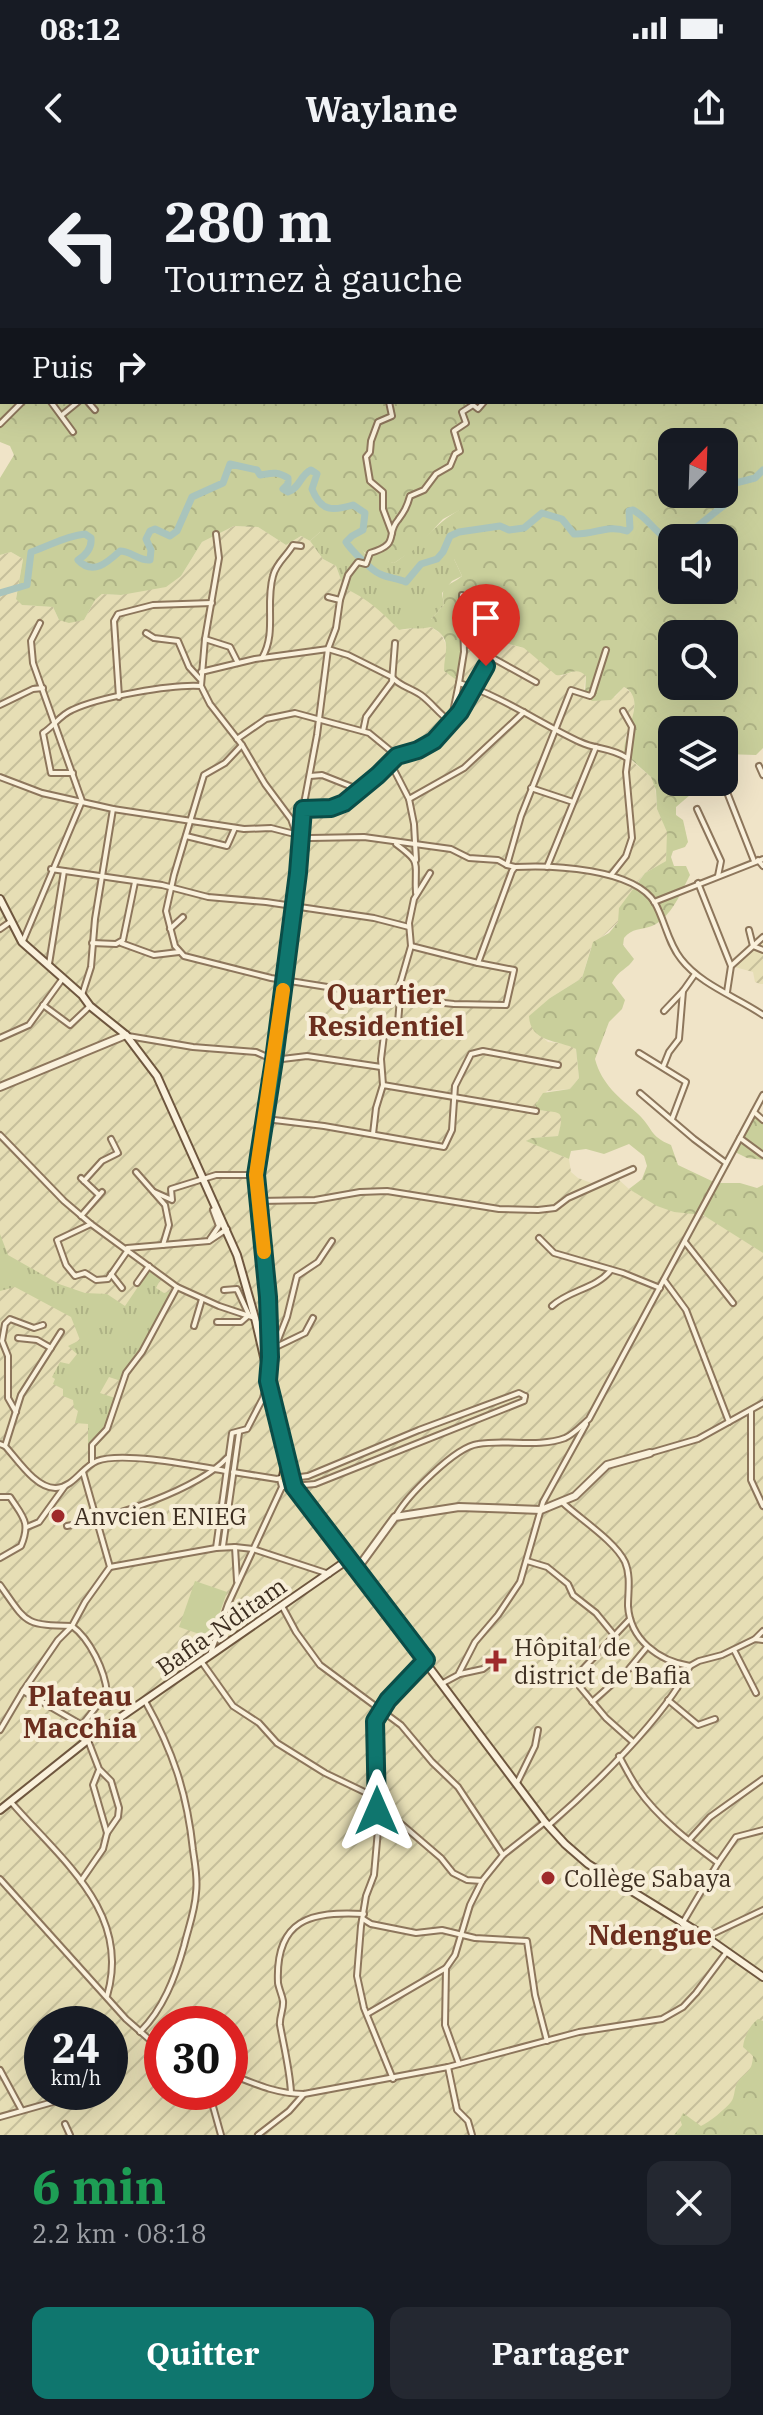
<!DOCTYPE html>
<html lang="fr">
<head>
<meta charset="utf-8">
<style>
	:root { --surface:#171b24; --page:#242831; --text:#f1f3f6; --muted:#9ea1a6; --accent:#0f766e }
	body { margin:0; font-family:"IBM Plex Serif",serif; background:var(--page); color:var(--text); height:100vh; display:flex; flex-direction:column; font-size:30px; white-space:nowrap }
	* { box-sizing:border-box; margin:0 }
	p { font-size:26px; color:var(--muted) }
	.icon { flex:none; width:44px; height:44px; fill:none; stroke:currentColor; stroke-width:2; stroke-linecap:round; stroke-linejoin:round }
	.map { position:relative; height:1975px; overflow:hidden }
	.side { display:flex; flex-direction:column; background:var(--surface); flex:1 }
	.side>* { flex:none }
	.hud { position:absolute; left:0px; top:0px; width:764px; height:244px; box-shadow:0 8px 32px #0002; background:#171b24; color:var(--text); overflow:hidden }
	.needle { width:52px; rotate:23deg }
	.tools { position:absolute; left:658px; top:268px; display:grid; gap:16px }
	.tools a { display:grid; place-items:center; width:80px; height:80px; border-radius:16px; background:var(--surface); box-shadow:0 8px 32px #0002; font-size:40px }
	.speed { position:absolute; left:24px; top:1846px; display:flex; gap:16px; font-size:40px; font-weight:700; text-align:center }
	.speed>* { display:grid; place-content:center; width:104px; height:104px; border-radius:50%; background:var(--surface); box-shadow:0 8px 32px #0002; line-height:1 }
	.speed small { font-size:20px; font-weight:400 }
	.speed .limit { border:12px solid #d22; background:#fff; color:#111 }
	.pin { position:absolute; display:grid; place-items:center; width:68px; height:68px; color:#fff; margin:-82px -34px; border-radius:50% 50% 50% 0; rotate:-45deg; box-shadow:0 0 8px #0007 }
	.pin .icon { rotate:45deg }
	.me { position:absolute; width:88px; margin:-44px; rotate:0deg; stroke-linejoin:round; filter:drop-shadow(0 0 6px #0008) }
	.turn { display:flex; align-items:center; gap:28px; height:168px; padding:0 32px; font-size:36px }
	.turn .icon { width:104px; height:104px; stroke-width:2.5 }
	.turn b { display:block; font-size:56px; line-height:68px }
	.then { display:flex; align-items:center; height:76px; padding:0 32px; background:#0003; gap:16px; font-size:30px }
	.round { display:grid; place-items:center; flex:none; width:84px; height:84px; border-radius:16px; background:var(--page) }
	.head { display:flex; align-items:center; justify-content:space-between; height:136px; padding:0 32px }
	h1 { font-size:48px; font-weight:700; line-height:60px; color:#1e9e55 }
	.primary-button { display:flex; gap:16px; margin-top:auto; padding:16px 32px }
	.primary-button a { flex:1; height:92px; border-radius:16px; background:var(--accent); color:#fff; font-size:32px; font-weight:700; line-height:92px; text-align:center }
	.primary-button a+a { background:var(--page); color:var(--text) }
	.status { display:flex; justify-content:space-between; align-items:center; height:56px; padding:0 40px; background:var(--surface); direction:ltr }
	.status svg { height:22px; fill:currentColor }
	header { display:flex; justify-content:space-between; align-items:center; height:104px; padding:0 32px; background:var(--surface); font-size:36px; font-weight:700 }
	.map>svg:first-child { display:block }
</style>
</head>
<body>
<div class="status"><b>08:12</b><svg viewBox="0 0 49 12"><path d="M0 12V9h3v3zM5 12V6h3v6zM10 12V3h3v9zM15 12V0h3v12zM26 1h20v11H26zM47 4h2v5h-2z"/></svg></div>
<header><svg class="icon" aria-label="back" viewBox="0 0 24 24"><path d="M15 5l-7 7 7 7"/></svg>Waylane<svg class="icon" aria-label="share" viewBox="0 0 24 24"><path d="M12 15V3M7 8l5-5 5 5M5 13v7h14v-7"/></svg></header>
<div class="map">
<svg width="763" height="1975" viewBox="0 0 763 1975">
	<defs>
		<pattern id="farmland-furrows" width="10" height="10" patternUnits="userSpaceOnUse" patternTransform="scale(2)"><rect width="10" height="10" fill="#e6deb5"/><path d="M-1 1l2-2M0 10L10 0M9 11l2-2" fill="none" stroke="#c6bf9b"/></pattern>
		<pattern id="grass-tufts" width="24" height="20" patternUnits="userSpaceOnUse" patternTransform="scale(2)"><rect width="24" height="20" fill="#c9cf9b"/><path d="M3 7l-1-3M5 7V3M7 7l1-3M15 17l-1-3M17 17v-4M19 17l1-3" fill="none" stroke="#aeb285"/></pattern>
		<pattern id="forest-crowns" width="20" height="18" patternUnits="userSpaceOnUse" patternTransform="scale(2)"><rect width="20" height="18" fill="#c9cf9b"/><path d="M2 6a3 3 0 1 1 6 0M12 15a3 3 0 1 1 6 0" fill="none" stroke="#aeb285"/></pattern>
	</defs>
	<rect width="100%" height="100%" fill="#f0e4c8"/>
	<g fill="url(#farmland-furrows)" fill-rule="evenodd">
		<path d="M234,366L258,367L286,385L301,376L310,381L323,399L336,406L344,428L362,436L383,452L399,470L431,467L441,474L448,489L444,511L455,519L465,490L475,475L481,471L502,482L523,488L535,477L561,516L578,510L586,515L584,529L615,537L624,527L635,536L633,560L625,578L627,597L651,617L655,625L657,649L668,672L666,701L645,713L635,725L618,762L591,787L582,818L550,838L537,872L548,882L567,884L576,889L579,918L570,929L547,931L537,941L542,951H557L561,954L563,958L558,976L532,978L527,981L569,999L571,1012L578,1018L597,1025L618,1019L629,1029L674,1052H694L711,1059L763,1093V1975H0V395L11,392L23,399L16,438L22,445L53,447L59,460H84L95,440L102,434L121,435L181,416L202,382ZM42,1864H110V1932H42ZM162,1864H230V1932H162Z"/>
		<polygon points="763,777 763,824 760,824 755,822 753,812 731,806"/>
	</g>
	<g fill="url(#grass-tufts)">
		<path d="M461,349L454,399L462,416L452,421L442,433L444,445L431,459V467C420,470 410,467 399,470C382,452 367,438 344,428L336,406L323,399L310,381L320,372H336L358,383L365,394L394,403C419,387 435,363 461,349Z"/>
		<polygon points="0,1074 8,1095 59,1124 85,1133 107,1134 125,1146 150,1109 161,1118 156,1128 164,1133 173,1131 121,1221 109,1217 100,1233 115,1238 107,1266 91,1288 88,1287 88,1264 75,1263 78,1251 74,1248 73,1240 63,1236 63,1229 53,1224 55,1219 52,1217 60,1202 69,1204 77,1194 68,1186 80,1180 71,1157 15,1127 0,1131"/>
	</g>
	<g fill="url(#forest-crowns)" fill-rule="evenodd">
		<polygon points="0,0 498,0 2,2 2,176"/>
		<path d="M610,0H763V588L756,595L724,594V570H672V622H698L690,635L676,647V655L683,660L688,682L685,687L673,691L671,697L674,706H686L690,715C681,732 672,757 652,766C641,770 632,768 624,778L623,785L634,799C628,809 618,810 612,823L625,840L622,849L609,862L595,899C602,925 619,937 638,954C653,968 649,976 671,985L678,1005L716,1023H740L757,1028L763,1025V1093L703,1055L674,1052L657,1046L629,1029L642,1019L647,1006L644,996L629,984L604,994L586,989L571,991L569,999L526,981L532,978L558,976C565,949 561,953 538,950L535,945L543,933L570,929L579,918L576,889C559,880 530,883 529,856L550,838L582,818L593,782L609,773L618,762L619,748L645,713L666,701L667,672L657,649L656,630L651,617L624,593C623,572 648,539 624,527L611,540L592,541L585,534L586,516C575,505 568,517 556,515L524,488L502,482L481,471C465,480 463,501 460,518L455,519L444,511C444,491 454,479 431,467V459L444,445C440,422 448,428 462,416L454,399L443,392L460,350L443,359L415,389L394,403C385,401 372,399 364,392C350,379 341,373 320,372L310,381L301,376L286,385L258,367L234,366L202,382L181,416L166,427L121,435L102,434L95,440L84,460L69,463L59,460L53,447L22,445L16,439L23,399L11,392L0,395V318L14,295L10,286L0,282V235L2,242H762V2H609ZM672,282H724V334H672ZM672,378H724V430H672ZM672,474H724V526H672Z"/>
		<polygon points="754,951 763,959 763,1000 747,998 733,991"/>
		<path d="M758,1859L763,1861V1975H674L682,1965L680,1959L683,1953L701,1966C710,1962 725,1949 731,1942C735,1937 734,1929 737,1923C745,1911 752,1914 753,1896L743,1887C744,1877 750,1865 758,1859Z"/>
	</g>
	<polygon fill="#c9cf9b" points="195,1421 227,1432 211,1478 179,1467"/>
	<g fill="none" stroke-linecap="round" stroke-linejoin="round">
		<g stroke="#a9c4bc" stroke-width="7">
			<polyline points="724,326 755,318 763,310"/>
			<path d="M0,433L27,425L31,392C49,386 65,376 85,374L91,378C92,388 86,395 78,400C93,416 108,402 120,391C131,391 139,401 150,400L151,390L146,379L150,371L155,369L170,376L177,371L192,337L223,323L230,304L257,310L260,315C272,313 277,311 288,318V324L283,329L288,332C300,328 300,315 311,310L317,314L312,329C321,352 333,351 353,345L365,353L363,370L352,376L346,382C350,389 372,411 380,414C388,418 397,418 406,422L421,404L437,399L443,392L450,376L459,372L500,366L509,370L524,368L542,353L562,359L574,374C595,375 607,364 627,371L630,368L629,351L633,350C647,357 653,370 666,378L674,373L681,372L685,376L727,343L722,334"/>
		</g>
		<defs>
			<g id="minor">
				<polyline points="216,0 223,2"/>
				<polyline points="158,2 166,0"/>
				<polyline points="309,2 312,0"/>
				<polyline points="0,8 2,8"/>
				<polyline points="51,242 73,272"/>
				<polyline points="88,242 95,250"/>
				<polyline points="389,242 392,256 378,262 371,281 370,292 366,297 370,321 383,332 383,349 392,373"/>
				<polyline points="62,255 78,242"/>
				<polyline points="0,264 22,242"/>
				<polyline points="216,374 219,398 205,479 201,526 210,544 242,585 265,624 291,659 297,676"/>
				<path d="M328,437L340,440L336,468L328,489L348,495L392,517C399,526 411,528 421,535C432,543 439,554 451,562L426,586L397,596"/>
				<path d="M340,440L348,415L358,402L366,404L370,393C401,384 385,375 398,360C404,352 407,347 410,336L424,330L436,314L450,306L455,294L460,291L454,271L466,263L462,252L473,245L478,249L484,242"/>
				<polyline points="146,473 154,478 178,481 189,507 200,519"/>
				<polyline points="205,479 230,487 238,503"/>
				<polyline points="464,484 474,485 489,496"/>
				<path d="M262,498C277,473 265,444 273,416C276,403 286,397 293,385L301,386"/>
				<polyline points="201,512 255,499 328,489 317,575 303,649 298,713 274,900 256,1015 268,1137 269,1212"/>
				<path d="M536,522L489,496C480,519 467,543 451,562L459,523C502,536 539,563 580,582C597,590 610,587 627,598"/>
				<polyline points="459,523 464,492 462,435"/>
				<polyline points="119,537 114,461 118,454 153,445 212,443"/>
				<polyline points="0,545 33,529 43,528"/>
				<polyline points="363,571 366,557 392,522 395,483"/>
				<path d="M237,579L266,559L295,553L369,573L397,596C385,611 355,640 336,646C326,649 314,648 303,649"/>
				<path d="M242,585L225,603L204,615L174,715L166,751L175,786L184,796L271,818L396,838L411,786L478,803L512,711L515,707C551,705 634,708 655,743C665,761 668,783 681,799C701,825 737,837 763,855"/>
				<polyline points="391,604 409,639 464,608 524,552"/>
				<polyline points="759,606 763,615"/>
				<path d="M73,613H51L43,573C53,567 60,555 72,550C99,537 172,524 201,526"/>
				<polyline points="310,616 322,615 360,630"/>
				<polyline points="0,617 42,633 113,649 95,759 91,807 82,835"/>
				<polyline points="723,622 754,701"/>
				<polyline points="531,628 573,642"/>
				<polyline points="409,639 414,664 416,700"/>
				<polyline points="113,649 244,669 271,668 310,678 364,677 451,689 469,698 498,700 507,705"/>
				<polyline points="697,649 721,701 718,716"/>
				<polyline points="186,676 227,686 235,668"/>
				<path d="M396,684C423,704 414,701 416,733"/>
				<polyline points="758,700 763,706"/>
				<polyline points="515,707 507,705 521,656 571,530 590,536 592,534 606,490"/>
				<polyline points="547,707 596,587"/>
				<polyline points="51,709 162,725 208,737 266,742 374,758 409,767"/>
				<polyline points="611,715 626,696 632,678 626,612 632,567 623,551"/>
				<polyline points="698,723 731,806"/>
				<polyline points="654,742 763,699"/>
				<polyline points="0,769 10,762"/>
				<polyline points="170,769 183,757"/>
				<polyline points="749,770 753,786 763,790"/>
				<polyline points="23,781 82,641 33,503 31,481 40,463"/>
				<polyline points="92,783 116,784 123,780 135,722"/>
				<polyline points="121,783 154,795 179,792"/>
				<polyline points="411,786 409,763 414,739 430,713"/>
				<polyline points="49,804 64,711"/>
				<polyline points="727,832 731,806 763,777"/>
				<polyline points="396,838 454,844 506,845 514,810 478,803"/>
				<polyline points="43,845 70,865 90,846"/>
				<polyline points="664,851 683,831 695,814"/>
				<polyline points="128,876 193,887 256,892 274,900 307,896 381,907"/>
				<polyline points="0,878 29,865 63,818"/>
				<polyline points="639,893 686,922 672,959"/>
				<polyline points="663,907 669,892 679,879 683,831"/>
				<polyline points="383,925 381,899 384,875 398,863 400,838"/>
				<polyline points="640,933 694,979 726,1003"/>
				<polyline points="754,952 763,960"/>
				<polyline points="266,959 324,966 444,987 452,970 455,926 471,894 483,891 558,905"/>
				<polyline points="373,974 376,948 383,925 536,951"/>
				<polyline points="0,975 64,1041 91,1064 177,1127 219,1146 255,1158"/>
				<polyline points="740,978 763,995"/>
				<polyline points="136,1012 165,1045 169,1065 163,1085"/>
				<polyline points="81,1018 99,1035"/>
				<polyline points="84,1021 102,1001 118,993 111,979"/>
				<polyline points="154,1032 172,1040 171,1029 216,1015 256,1015"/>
				<polyline points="259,1041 315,1040 360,1032 387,1031 499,1049 538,1050 555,1048 568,1038 633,1009"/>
				<polyline points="81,1056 102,1032"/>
				<polyline points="91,1064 57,1080 66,1105 75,1116 85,1113 96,1120 108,1119 128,1090"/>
				<polyline points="539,1078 554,1093 623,1113 660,1128"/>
				<polyline points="210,1079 219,1066 213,1050"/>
				<polyline points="685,1082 733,1143"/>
				<polyline points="127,1088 209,1081 227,1069"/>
				<polyline points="111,1114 122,1128"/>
				<polyline points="664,1120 686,1150 729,1262"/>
				<polyline points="137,1123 149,1106"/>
				<path d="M552,1146C569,1130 596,1129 611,1110"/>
				<polyline points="217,1162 241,1162 249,1155 237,1129 224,1130"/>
				<polyline points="194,1166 202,1139"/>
				<polyline points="18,1178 37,1180 51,1188"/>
				<polyline points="276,1187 305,1173 313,1158"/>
				<polyline points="272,1195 287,1157 297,1116 318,1102 332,1081"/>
				<polyline points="751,1251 751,1320 763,1346"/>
				<polyline points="16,1252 8,1238 8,1196 2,1181 5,1164 10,1159 34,1168 43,1165"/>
				<path d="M0,1284L5,1286C17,1299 36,1329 56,1328C74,1327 82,1307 97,1301C122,1291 197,1306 226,1311"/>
				<polyline points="5,1286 21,1235 61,1172"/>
				<polyline points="650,1293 698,1279 763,1243"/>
				<polyline points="92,1303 92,1285 107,1269 126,1213 142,1192 177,1127"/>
				<polyline points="233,1312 277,1319 284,1317"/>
				<polyline points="292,1318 308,1316 419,1270 519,1233 525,1236"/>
				<polyline points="282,1327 315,1324 524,1241 525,1236"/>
				<path d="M0,1337H10C23,1357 31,1362 21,1386L0,1398"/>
				<path d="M396,1356C407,1336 455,1287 478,1284C506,1279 538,1288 565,1278C574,1274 582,1265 589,1259L763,935"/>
				<path d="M67,1366C111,1358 197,1330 227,1298"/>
				<polyline points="27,1367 39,1362 65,1326"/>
				<polyline points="223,1386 239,1273"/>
				<polyline points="235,1387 237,1421"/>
				<polyline points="216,1388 232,1273 247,1269 263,1238 268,1220"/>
				<polyline points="527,1401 547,1407 568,1424 573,1435 596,1453 614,1475"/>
				<polyline points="110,1407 216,1388 235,1387 253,1389 329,1414"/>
				<path d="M0,1425C27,1463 23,1465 72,1466C90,1479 105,1511 107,1533L82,1565"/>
				<polyline points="282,1446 296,1472 320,1505 401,1565 432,1602 458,1627 503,1695"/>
				<polyline points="630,1459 580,1512 583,1521 580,1527 606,1558 633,1582"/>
				<polyline points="755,1479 763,1471"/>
				<polyline points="734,1490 756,1533"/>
				<polyline points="211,1492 228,1444 282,1327 280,1319"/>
				<polyline points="201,1501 233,1546 259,1563 277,1583 325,1613 375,1637"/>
				<polyline points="690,1506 699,1501 722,1495 755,1479 763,1480"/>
				<polyline points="663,1513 674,1521 677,1528"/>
				<polyline points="460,1514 483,1509 496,1499"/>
				<polyline points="443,1523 458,1515 475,1482 498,1455 520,1422 543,1342 586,1264"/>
				<polyline points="23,1531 82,1565 99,1609 111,1621 119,1648 118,1657 107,1673 103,1689 81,1721"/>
				<polyline points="668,1540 698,1565 715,1559"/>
				<polyline points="592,1542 628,1510 647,1487"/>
				<polyline points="0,1570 23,1531 58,1480 72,1466 85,1442 110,1407 83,1312"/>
				<path d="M619,1596C625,1607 631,1619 638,1629C658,1658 690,1682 718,1703L682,1764"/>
				<polyline points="99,1610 93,1625 107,1673"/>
				<polyline points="517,1623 535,1586 538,1570"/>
				<path d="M11,1642C60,1699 132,1752 107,1836"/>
				<polyline points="378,1644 441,1698 453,1713 467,1720 482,1721"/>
				<path d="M549,1665C594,1626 664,1558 690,1506C658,1501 630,1479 628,1446C628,1432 631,1416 625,1402C615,1381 580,1359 562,1342"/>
				<polyline points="689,1680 710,1657 763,1619"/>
				<polyline points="718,1703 736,1677 763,1670"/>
				<polyline points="0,1719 126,1859 150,1880 162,1887"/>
				<polyline points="363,1759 371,1764 416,1773 442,1770 475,1778 527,1781 535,1835 547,1881"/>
				<polyline points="706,1777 763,1750"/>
				<polyline points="367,1854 446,1808"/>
				<path d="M140,1872C163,1849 175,1818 184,1786C188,1769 195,1751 196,1733C198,1718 195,1705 193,1690C187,1633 173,1591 145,1541"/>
				<polyline points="459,1904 445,1865 446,1808 455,1795 470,1745 482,1721 503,1695 545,1662"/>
				<polyline points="448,1907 457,1950 468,1961 472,1975"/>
				<polyline points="0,1910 21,1949"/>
				<path d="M230,1914C255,1924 277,1934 304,1934L448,1907L579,1872L662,1859L683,1847L696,1833L726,1793"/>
				<polyline points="393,1919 364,1848 357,1816 361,1766 366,1736 374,1715 378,1670 375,1561 388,1540 425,1501"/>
				<polyline points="209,1932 221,1975"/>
				<path d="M291,1933C290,1911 284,1887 280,1865C279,1857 284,1849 283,1841C282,1835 279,1829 278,1823C275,1759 311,1751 364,1754"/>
				<polyline points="0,1957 53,1942"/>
				<polyline points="65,1964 70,1975"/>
				<polyline points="258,1975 289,1951 304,1934"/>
			</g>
			<g id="tertiary">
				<polyline points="0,927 126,875"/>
				<polyline points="357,1409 395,1357 459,1347 541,1350 575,1336 607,1305 650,1293"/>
			</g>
			<g id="secondary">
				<polyline points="0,739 22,782 82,835 90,846 126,875 157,916 237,1095 255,1158 294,1327 545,1662 565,1684 588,1704 706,1777 763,1817"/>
				<polyline points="0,1650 89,1579 349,1399"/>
			</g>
			<polyline id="primary" points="284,1317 287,1301"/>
		</defs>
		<use href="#minor" stroke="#8d765c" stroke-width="8"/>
		<use href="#tertiary" stroke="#8d765c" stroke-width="10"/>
		<use href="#secondary" stroke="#6f573f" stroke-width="10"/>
		<use href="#primary" stroke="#5b4430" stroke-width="12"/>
		<use href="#minor" stroke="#faf1dc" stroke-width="4"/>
		<use href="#tertiary" stroke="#faf1dc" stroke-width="6"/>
		<use href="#secondary" stroke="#faf1dc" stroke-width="6"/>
		<use href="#primary" stroke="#f3d9a0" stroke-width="8"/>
	</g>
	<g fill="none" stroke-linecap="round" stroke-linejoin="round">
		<defs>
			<polyline id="route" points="377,1651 375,1561 388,1540 426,1500 294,1327 268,1221 270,1197 268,1137 256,1015 274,900 298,713 303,649 331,648 344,643 378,615 397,596 418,590 434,581 460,552 486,506"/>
		</defs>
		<use href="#route" stroke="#0a4d48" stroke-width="20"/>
		<use href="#route" stroke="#0f766e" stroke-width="14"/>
		<polyline stroke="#f59e0b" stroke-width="14" points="264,1092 256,1015 283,830"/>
	</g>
	<g fill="#9e2a2b" stroke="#f7eed8" stroke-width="3">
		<circle cx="58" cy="1356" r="8"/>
		<path d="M492 1489h8v8h8v8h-8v8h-8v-8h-8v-8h8z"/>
		<circle cx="548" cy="1718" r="8"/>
	</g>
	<g text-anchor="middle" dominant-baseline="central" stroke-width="8" stroke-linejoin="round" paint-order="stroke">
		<g font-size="24" fill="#3d2e20" stroke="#f7eed8" text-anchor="start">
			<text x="74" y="1356">Anvcien ENIEG</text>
			<text x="514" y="1487">Hôpital de<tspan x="514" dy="28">district de Bafia</tspan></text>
			<text x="564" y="1718">Collège Sabaya</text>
		</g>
		<g font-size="24" fill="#3d2e20" stroke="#f7eed8">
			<text transform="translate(221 1466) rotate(-35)">Bafia-Nditam</text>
		</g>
		<g font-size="28" font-weight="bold" fill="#6b2e1e" stroke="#f7eed8">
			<text x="386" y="833">Quartier<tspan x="386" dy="32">Residentiel</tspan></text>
			<text x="80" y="1535">Plateau<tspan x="80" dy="32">Macchia</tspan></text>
			<text x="650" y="1774">Ndengue</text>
		</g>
	</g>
</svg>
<div class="tools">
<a><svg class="needle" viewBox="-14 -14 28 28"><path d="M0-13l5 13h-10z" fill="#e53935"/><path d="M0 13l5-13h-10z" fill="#9ea1a6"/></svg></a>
<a><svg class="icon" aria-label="sound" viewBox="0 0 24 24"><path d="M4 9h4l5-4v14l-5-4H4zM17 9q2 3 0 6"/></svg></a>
<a><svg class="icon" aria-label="search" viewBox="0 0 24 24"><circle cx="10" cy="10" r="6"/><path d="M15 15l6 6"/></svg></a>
<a><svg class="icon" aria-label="layers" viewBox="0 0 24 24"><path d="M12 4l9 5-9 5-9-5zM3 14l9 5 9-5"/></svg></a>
</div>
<div class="speed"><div>24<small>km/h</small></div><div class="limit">30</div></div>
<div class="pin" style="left:486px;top:506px;background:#d93025"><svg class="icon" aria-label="arrive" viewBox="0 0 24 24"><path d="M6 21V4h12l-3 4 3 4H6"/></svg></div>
<svg class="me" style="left:377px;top:1651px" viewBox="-20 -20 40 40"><path d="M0-17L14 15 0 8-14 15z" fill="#0f766e" stroke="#fff" stroke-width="4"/></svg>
<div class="hud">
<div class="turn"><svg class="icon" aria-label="left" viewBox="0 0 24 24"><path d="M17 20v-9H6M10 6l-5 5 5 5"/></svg><div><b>280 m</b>Tournez à gauche</div></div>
<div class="then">Puis<svg class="icon" aria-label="right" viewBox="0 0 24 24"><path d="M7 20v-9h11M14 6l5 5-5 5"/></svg></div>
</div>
</div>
<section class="side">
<div class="head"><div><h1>6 min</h1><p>2.2 km · 08:18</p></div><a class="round"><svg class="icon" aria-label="close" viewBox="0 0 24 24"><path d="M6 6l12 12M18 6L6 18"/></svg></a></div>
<div class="primary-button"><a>Quitter</a><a>Partager</a></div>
</section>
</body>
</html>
